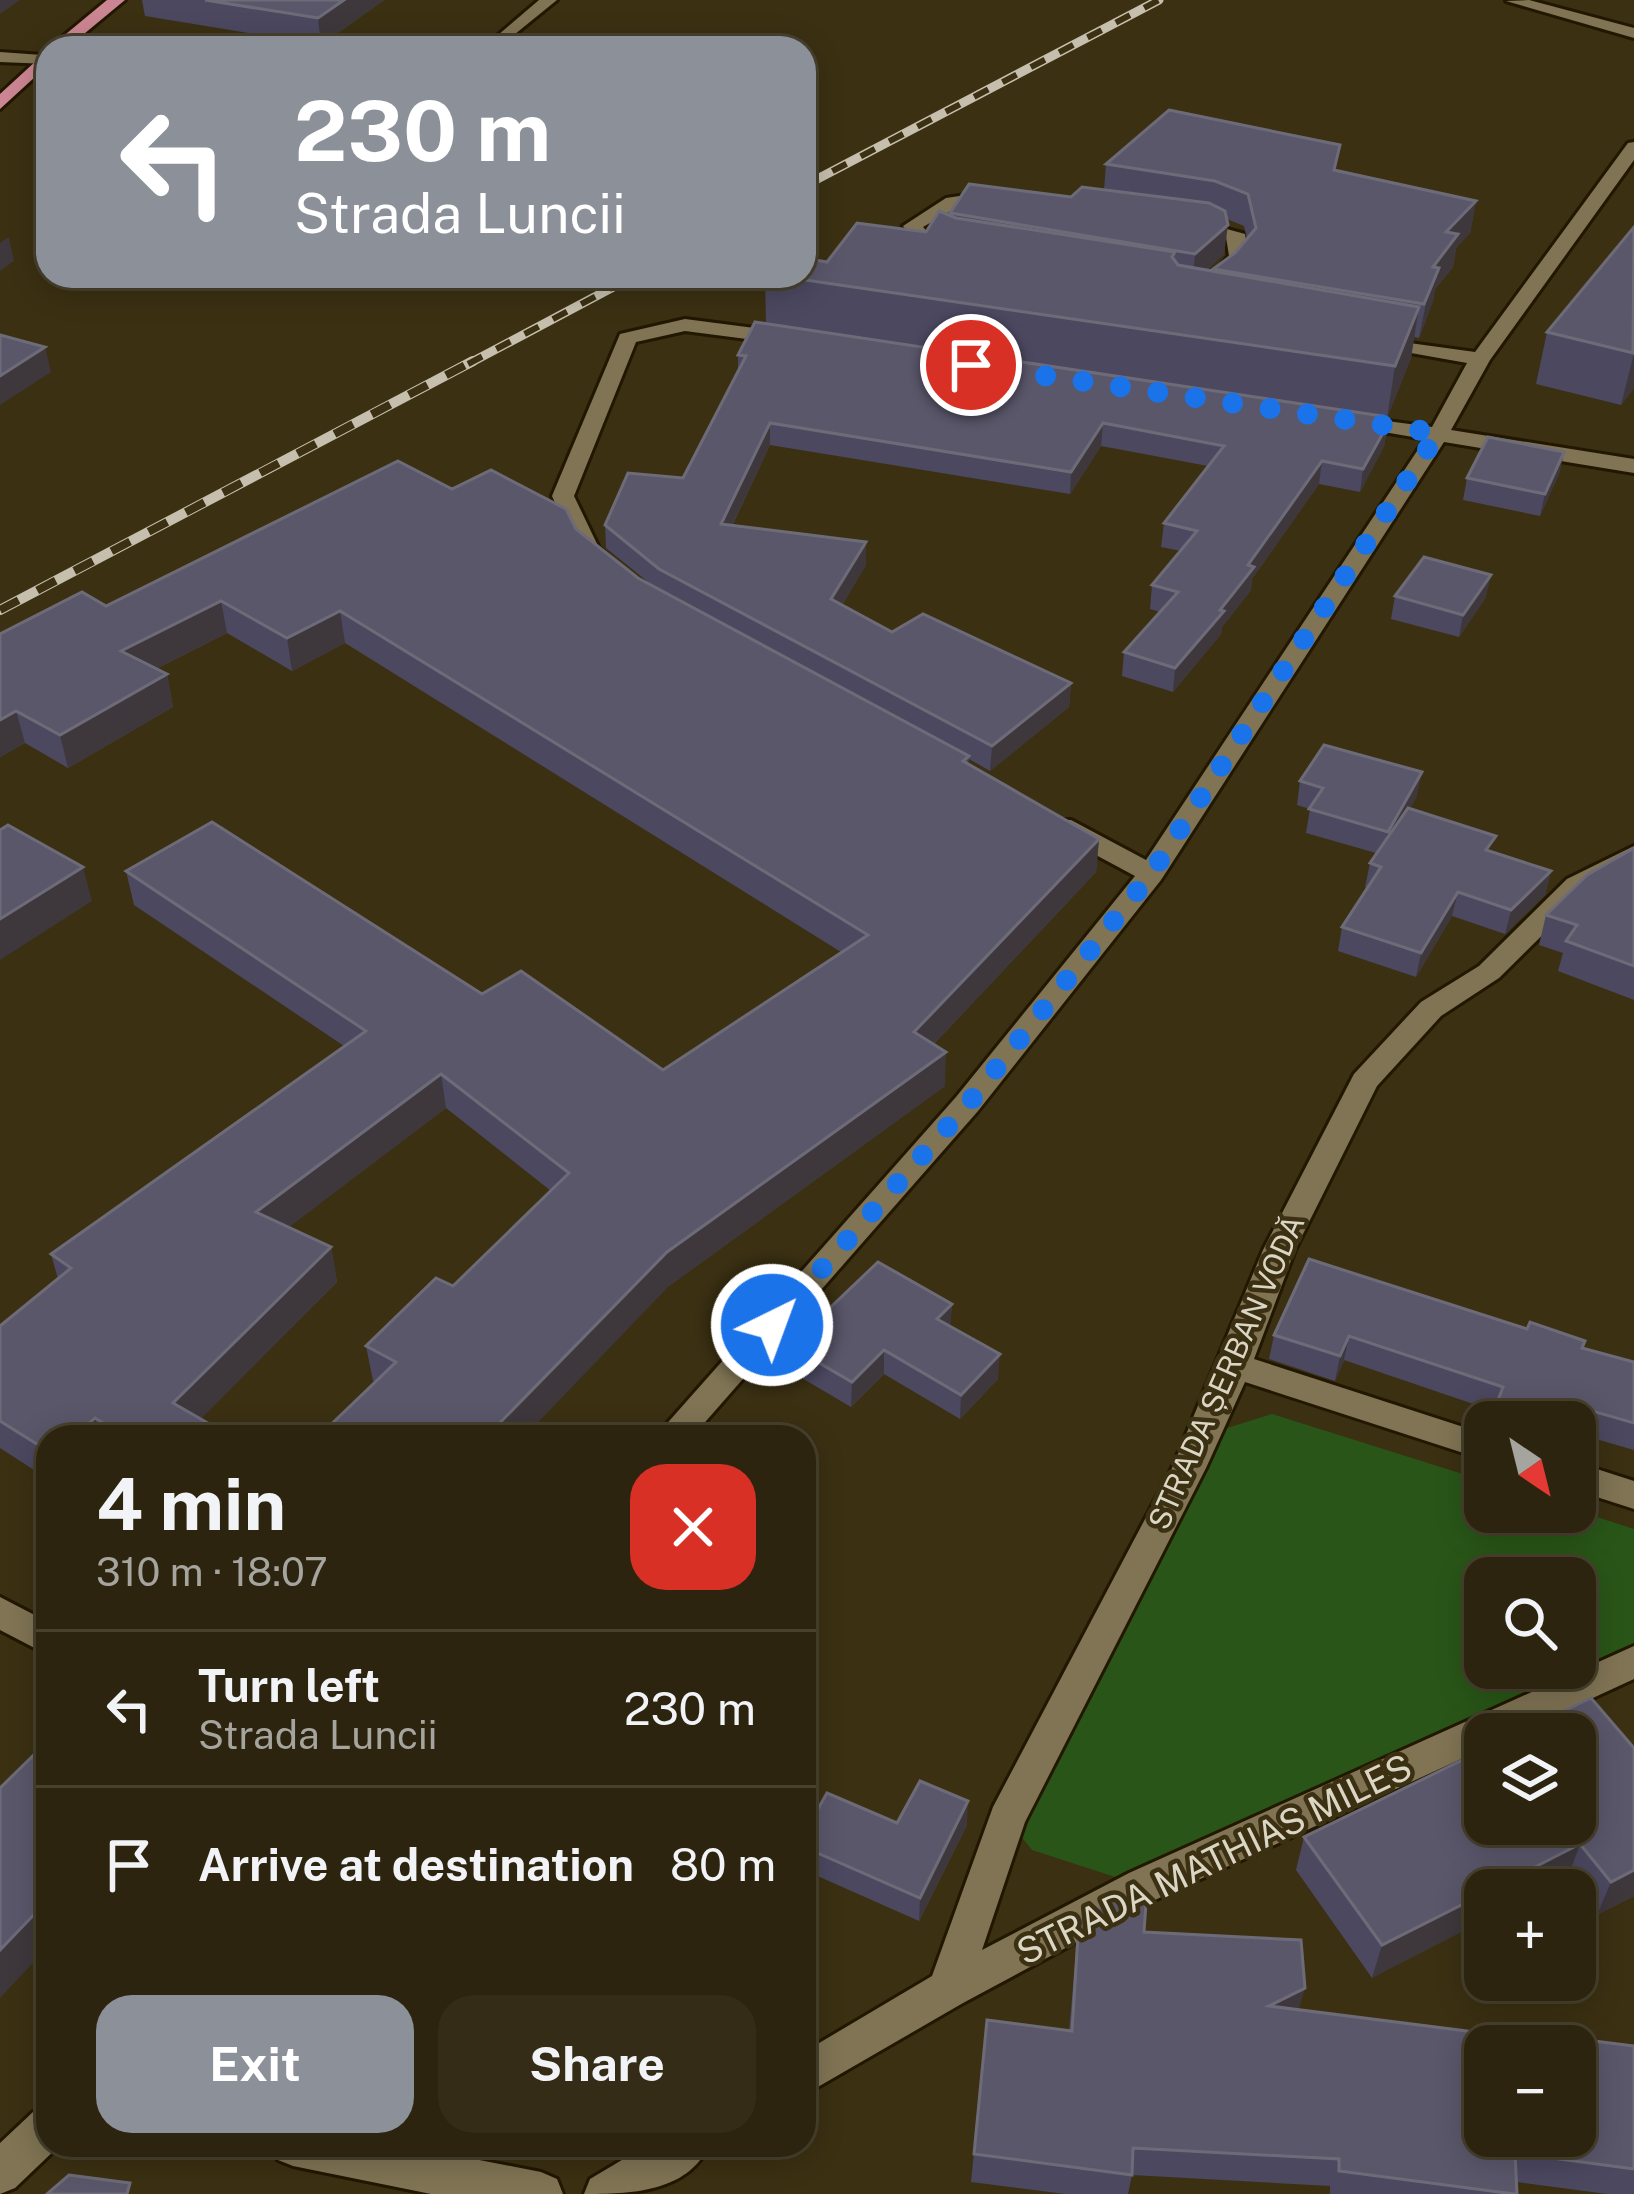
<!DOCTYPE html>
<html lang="en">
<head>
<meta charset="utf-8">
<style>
	:root { --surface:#2c240e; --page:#342c17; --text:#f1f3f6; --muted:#a6a49e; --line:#48412e; --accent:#8c9099 }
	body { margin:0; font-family:"Public Sans",sans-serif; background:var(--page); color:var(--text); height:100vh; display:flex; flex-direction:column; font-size:45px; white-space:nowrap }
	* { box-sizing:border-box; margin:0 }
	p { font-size:39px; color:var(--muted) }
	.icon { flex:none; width:66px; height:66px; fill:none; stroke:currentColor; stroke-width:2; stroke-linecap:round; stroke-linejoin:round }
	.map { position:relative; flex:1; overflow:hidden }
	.side { position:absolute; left:36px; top:1425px; width:780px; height:732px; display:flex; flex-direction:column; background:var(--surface); border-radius:36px; box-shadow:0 6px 30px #0003,0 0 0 3px var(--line) }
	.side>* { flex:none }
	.hud { position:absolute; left:36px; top:36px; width:780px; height:252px; border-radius:36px; box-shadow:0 6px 30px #0003,0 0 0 3px var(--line); background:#8c9099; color:#fff; overflow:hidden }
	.needle { width:78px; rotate:145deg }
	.controls { position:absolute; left:1464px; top:1401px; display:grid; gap:24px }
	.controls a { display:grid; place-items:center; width:132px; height:132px; border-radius:24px; background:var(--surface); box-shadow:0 6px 30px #0003,0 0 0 3px var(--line); font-size:60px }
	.pin { position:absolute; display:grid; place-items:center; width:102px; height:102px; color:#fff; margin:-51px; border:6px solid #fff; border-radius:50%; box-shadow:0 3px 12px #0007 }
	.me { position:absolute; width:132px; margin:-66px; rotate:42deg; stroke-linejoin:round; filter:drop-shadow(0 0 9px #0008) }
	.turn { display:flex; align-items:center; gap:42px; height:252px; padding:0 60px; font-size:54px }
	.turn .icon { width:156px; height:156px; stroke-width:2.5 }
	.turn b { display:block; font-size:84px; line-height:102px }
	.round { display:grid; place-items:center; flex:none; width:126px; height:126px; border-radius:36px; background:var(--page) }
	.headline { display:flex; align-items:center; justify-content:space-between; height:204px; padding:0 60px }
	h1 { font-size:72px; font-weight:700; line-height:90px }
	.button { display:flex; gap:24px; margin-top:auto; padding:24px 60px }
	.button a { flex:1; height:138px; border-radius:36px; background:var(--accent); color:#fff; font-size:48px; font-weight:700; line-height:138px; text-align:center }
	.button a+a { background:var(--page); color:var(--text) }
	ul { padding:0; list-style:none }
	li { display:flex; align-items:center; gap:36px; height:156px; padding:0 60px; border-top:3px solid var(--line) }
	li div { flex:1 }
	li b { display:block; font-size:45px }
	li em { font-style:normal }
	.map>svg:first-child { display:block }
</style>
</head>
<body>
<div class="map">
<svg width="1634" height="2194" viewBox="0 0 1634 2194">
	<rect width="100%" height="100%" fill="#3b3012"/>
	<path fill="#295618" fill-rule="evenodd" d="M1272,1414L1485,1481V1512L1575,1510L1634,1529V1662L1143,1886L1032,1850L1007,1819L1221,1430ZM1485,1578H1575V1668H1485Z"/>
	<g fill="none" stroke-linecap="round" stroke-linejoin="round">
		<defs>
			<g id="minor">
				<polygon points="539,0 557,0 498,48 483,48"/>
				<polygon points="1529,0 1634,28 1634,38 1506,1"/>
				<polygon points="0,52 42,55 48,56 48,64 0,62"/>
				<polygon points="1634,142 1634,160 1490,360 1451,430 1634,459 1634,473 1444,442 1161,880 978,1111 692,1437 655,1437 956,1097 1135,876 1053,832 1049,826 1053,820 1071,820 1146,860 1425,439 1342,425 1342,415 1432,427 1467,363 1366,345 1366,337 1475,352 1628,143"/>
				<path d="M1000,190L1007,192V200L959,206L923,227L935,240L956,251V259C932,262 916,243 903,226L946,198Z"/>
				<polygon points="1183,217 1245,234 1249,257 1225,285 1208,281 1229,256 1226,237 1183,225"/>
				<polygon points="685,319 786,332 796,338 786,344 685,331 636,342 574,496 599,548 617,564 613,569 597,569 577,552 552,496 620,334"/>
				<polygon points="1634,846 1634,865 1587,891 1499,978 1441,1016 1377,1086 1295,1250 1254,1359 1485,1434 1485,1460 1245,1382 1206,1468 1025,1822 982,1950 1129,1873 1634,1646 1634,1679 1515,1734 1485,1734 1485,1748 1157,1899 963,2003 804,2095 804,2052 932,1976 993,1807 1172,1468 1263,1250 1354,1074 1421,1002 1479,966 1567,879"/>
				<polygon points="1575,1462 1634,1481 1634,1509 1575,1490"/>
				<polygon points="0,1597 48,1622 48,1655 0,1630"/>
				<polygon points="48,2106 48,2145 60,2145 15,2188 0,2194 0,2143 33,2112"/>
				<polygon points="271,2145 402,2145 541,2172 557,2179 563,2194 431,2194 293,2166 278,2160"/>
				<path d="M647,2145H709C688,2193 628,2194 584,2194L590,2179Z"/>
			</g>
			<g id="major">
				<polygon points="107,0 125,0 67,48 49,48"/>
				<polygon points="48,50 48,65 0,109 0,94"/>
			</g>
		</defs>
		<use href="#minor" stroke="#221700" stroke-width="6"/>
		<use href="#major" stroke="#221700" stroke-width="6"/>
		<use href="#minor" fill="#807454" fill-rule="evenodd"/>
		<use href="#major" fill="#cc8693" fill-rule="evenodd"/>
		<defs>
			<g id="rail-far1">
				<polyline points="804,186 1159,0"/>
				<polyline points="468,364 634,276"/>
			</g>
			<polyline id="rail" points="0,610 473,361"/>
		</defs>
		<use href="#rail-far1" stroke="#c6bfad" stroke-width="9"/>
		<use href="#rail" stroke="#c6bfad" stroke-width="10"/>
		<use href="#rail-far1" stroke="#3b3012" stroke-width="6" stroke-dasharray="16" stroke-linecap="butt"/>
		<use href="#rail" stroke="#3b3012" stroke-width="8" stroke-dasharray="21" stroke-linecap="butt"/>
	</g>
	<g fill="#4b4860" fill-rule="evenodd">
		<polygon points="142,0 384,0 321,45 145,16"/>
		<path d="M1106,164L1336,170L1476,201L1470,233L1456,248L1453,267L1435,289L1433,301L1419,338L1414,337L1411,358L1387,418L1382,417L1381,422L1388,424L1384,446L1360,492L1319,484L1252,579L1251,590L1222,627L1221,634L1173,692L1122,676L1124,652L1160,612L1150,609L1152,585L1181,551L1161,547L1164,523L1208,466L1101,446L1070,494L770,445L732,526L866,565L842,605L892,632L1071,683L1069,707L990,771L969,759L968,764L1099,839L1096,872L934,1044L945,1086L669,1286L375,1382L373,1381L366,1346L453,1286L551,1191L446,1108L288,1227L331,1247L337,1282L200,1419L232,1437H48V1479L0,1448V1326L58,1279L51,1254L344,1046L134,905L126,871L482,994L663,1070L841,952L345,643L292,671L227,633L156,669L167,674L173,707L68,768L25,743L0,757V634L106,606L452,489L576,529L638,578L653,586L606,548L605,525L683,478L738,371V355L766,324L765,276H804L827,262L926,232L950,216V213L1071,197L1104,190ZM1227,219L1244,226L1247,239L1235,253L1213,269V271L1207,270L1224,254Z"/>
		<polygon points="1634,227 1634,388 1621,405 1536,384 1547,332"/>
		<polygon points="1564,452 1559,474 1540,516 1463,500 1467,478"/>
		<polygon points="1395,596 1486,597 1459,637 1391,619"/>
		<polygon points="1300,781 1417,796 1410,808 1492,852 1551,871 1545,895 1505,934 1452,916 1416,977 1338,951 1342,927 1368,888 1365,887 1370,863 1376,853 1306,833 1310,809 1297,805"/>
		<polygon points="1634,848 1634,1000 1558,971 1563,953 1539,945 1546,915"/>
		<polygon points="1309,1259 1583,1348 1634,1362 1634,1450 1575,1433 1575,1422 1491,1422 1494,1411 1344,1360 1335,1381 1269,1359 1274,1335"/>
		<polygon points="952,1304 950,1326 998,1379 960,1419 884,1374 851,1407 790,1371 790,1346"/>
		<polygon points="1634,1748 1634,1896 1597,1915 1568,1877 1543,1890 1485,1890 1372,1978 1296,1870 1304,1837"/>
		<polygon points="967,1825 919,1921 804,1870 804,1834"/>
		<polygon points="1079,1919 1144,1932 1299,2010 1575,2045 1578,2039 1634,2046 1634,2194 1607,2194 1517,2182 1517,2194 1330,2194 1330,2186 1132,2175 1128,2194 1065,2194 971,2182 987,2020 1069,2031"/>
	</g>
	<g fill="#3e383d">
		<polygon points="0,0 20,0 0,14"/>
		<polygon points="344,0 384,0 321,45 318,18"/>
		<polygon points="1476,201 1470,233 1456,248 1453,267 1435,289 1433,301 1419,338 1433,267 1446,232"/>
		<polygon points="1228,225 1224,254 1192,284 1195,254"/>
		<polygon points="9,237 14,261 0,271 0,243"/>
		<polygon points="1419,307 1411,358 1387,418 1395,366"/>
		<polygon points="45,347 51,372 0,405 0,376"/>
		<polygon points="1634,353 1634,388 1621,405"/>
		<polygon points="770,423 770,445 721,548 721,524"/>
		<polygon points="1103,423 1101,446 1070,494 1071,472"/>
		<polygon points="1388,424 1384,446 1360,492 1363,469"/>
		<polygon points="1564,452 1559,474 1540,516 1545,494"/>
		<polygon points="1322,461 1319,484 1252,579 1251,590 1222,627 1221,634 1173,692 1175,668 1220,610 1248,565"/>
		<polygon points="866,542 866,565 831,623 831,599"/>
		<polygon points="1491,575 1486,597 1459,637 1463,615"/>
		<polygon points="221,601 227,633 128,683 121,651"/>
		<polygon points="340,611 345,643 292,671 287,638"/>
		<polygon points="167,674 173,707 68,768 60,735"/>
		<polygon points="1071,683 1069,707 990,771 992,746"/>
		<polygon points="16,711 25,743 0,757 0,720"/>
		<polygon points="1422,772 1417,796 1383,855 1388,832"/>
		<polygon points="1099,839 1096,872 913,1066 914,1032"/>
		<polygon points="83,867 92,901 0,960 0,919"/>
		<polygon points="1551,871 1545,895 1505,934 1511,910"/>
		<polygon points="1458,892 1452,916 1416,977 1421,953"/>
		<polygon points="946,1052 945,1086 669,1286 524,1437 486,1437 667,1252"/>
		<polygon points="441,1074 446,1108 263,1247 256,1212"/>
		<polygon points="331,1247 337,1282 183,1437 173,1403"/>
		<polygon points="952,1304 950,1328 937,1319"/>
		<polygon points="1349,1336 1344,1360 1335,1381 1340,1356"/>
		<polygon points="884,1350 884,1374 851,1407 852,1382"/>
		<polygon points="1000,1354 998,1379 960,1419 961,1395"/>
		<polygon points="95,1418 100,1437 73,1437"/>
		<polygon points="968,1801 967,1825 919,1921 920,1898"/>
		<polygon points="1580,1844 1568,1877 1543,1890 1490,1890"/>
		<polygon points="1634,1870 1634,1896 1597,1915 1611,1882"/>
		<polygon points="1485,1893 1485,1920 1372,1978 1382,1945"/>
		<polygon points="48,1900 48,1947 0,1998 0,1950"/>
		<polygon points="1305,1988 1297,2016 1269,2006"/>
	</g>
	<g fill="#5a576b" stroke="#6e6b79" stroke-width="3" fill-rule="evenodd">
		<polygon points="205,0 344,0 318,18"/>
		<polygon points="1169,110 1340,145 1334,170 1476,201 1446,232 1458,234 1433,267 1439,268 1424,304 1213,269 1235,253 1256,228 1248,194 1215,181 1106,164"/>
		<polygon points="969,184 1071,197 1082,187 1209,203 1225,211 1228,225 1195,254 950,213"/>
		<polygon points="939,211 956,218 1175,252 1172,257 1178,265 1419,307 1395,366 778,276 804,276 804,258 827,262 857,223 926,232"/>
		<polygon points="1634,227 1633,353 1547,332"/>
		<polygon points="755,322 1382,416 1380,422 1388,424 1363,469 1322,461 1248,565 1254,567 1220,610 1224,611 1175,668 1124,652 1178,592 1152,585 1197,531 1164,523 1224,446 1103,423 1071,472 770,423 721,524 866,542 831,599 892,632 923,614 1071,683 992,746 659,569 605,525 628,473 683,478 746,356 738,355"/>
		<polygon points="0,335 45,347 0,376"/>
		<polygon points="1488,437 1564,452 1545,494 1467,478"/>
		<polygon points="398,461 452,489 491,470 566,509 576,529 638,578 969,756 963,761 1099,839 914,1032 946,1052 667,1252 486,1437 318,1437 396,1362 366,1346 436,1278 453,1286 569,1173 441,1074 256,1212 331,1247 173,1403 232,1437 127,1437 95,1418 73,1437 48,1437 48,1451 0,1421 0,1326 71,1268 51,1254 366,1031 126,871 212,822 482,994 521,971 663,1070 868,935 340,611 287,638 221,601 121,651 167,674 60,735 16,711 0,720 0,634 82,592 106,606"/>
		<polygon points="1424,557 1491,575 1463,615 1395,596"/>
		<polygon points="1324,745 1422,772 1388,832 1309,809 1323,788 1300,781"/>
		<polygon points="1408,808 1496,836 1486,850 1551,871 1511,910 1458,892 1421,953 1342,927 1381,867 1370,863"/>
		<polygon points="8,825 83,867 0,919 0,830"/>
		<polygon points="1634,848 1634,966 1566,941 1577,925 1546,915 1587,875"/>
		<polygon points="1309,1259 1527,1329 1530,1322 1585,1341 1582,1348 1634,1362 1634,1423 1561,1402 1553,1422 1548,1422 1497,1403 1503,1387 1349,1336 1340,1356 1274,1335"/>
		<polygon points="878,1262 952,1304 937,1319 1000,1354 961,1395 884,1350 852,1382 790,1346"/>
		<polygon points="1591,1698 1634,1748 1634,1870 1611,1882 1580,1844 1490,1890 1485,1890 1485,1893 1382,1945 1304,1837 1485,1749 1485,1824 1575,1824 1575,1734 1516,1734"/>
		<polygon points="48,1741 48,1900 0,1950 0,1788"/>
		<polygon points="920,1781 968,1801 920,1898 804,1847 804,1834 827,1793 897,1823"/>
		<path d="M1116,1899L1146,1903L1144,1932L1301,1940L1305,1988L1269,2006L1578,2045V2039L1634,2046V2169L1515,2153L1517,2194H1514L1339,2171V2159L1133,2148L1132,2175L974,2154L987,2020L1072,2031L1079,1919ZM1485,2046H1575V2136H1485Z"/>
		<polygon points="69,2175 130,2183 127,2194 47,2194"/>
	</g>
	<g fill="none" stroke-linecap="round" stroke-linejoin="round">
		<polyline stroke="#1a73e8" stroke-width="21" stroke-dasharray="0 37.8" points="772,1325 968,1104 1151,874 1438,433 971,365"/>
	</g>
	<g text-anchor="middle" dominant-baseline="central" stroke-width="9" stroke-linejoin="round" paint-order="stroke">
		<g font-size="30" fill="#dbd5c4" stroke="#3b3012">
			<text transform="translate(1226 1372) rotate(-66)">STRADA ȘERBAN VODĂ</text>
		</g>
		<g font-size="36" fill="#dbd5c4" stroke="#3b3012">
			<text transform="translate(1214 1859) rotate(-26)">STRADA MATHIAS MILES</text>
		</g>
	</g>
</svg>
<div class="controls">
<a><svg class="needle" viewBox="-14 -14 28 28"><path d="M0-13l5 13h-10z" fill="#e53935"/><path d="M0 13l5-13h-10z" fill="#a6a49e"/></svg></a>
<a><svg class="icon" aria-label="search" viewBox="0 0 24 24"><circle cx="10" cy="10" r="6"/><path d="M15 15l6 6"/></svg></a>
<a><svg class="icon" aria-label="layers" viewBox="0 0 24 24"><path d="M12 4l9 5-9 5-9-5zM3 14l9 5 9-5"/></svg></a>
<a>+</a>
<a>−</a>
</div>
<div class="pin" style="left:971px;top:365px;background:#d93025"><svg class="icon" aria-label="arrive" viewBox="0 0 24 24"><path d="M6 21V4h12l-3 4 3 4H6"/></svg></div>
<svg class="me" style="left:772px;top:1325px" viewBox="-20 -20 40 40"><circle r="17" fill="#1a73e8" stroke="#fff" stroke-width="3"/><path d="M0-11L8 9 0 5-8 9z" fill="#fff"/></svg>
<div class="hud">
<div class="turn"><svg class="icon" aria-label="left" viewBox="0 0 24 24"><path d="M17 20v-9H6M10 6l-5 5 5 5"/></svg><div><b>230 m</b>Strada Luncii</div></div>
</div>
<section class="side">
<div class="headline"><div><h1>4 min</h1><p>310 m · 18:07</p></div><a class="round" style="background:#d93025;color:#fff"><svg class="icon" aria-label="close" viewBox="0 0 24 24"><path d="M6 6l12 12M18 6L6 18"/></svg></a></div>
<ul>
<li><svg class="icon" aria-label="left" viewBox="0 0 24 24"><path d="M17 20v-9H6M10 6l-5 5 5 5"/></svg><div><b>Turn left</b><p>Strada Luncii</p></div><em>230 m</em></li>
<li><svg class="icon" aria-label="arrive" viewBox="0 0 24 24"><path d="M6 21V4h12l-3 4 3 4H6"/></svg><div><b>Arrive at destination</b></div><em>80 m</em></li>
</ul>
<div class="button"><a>Exit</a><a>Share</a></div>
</section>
</div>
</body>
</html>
